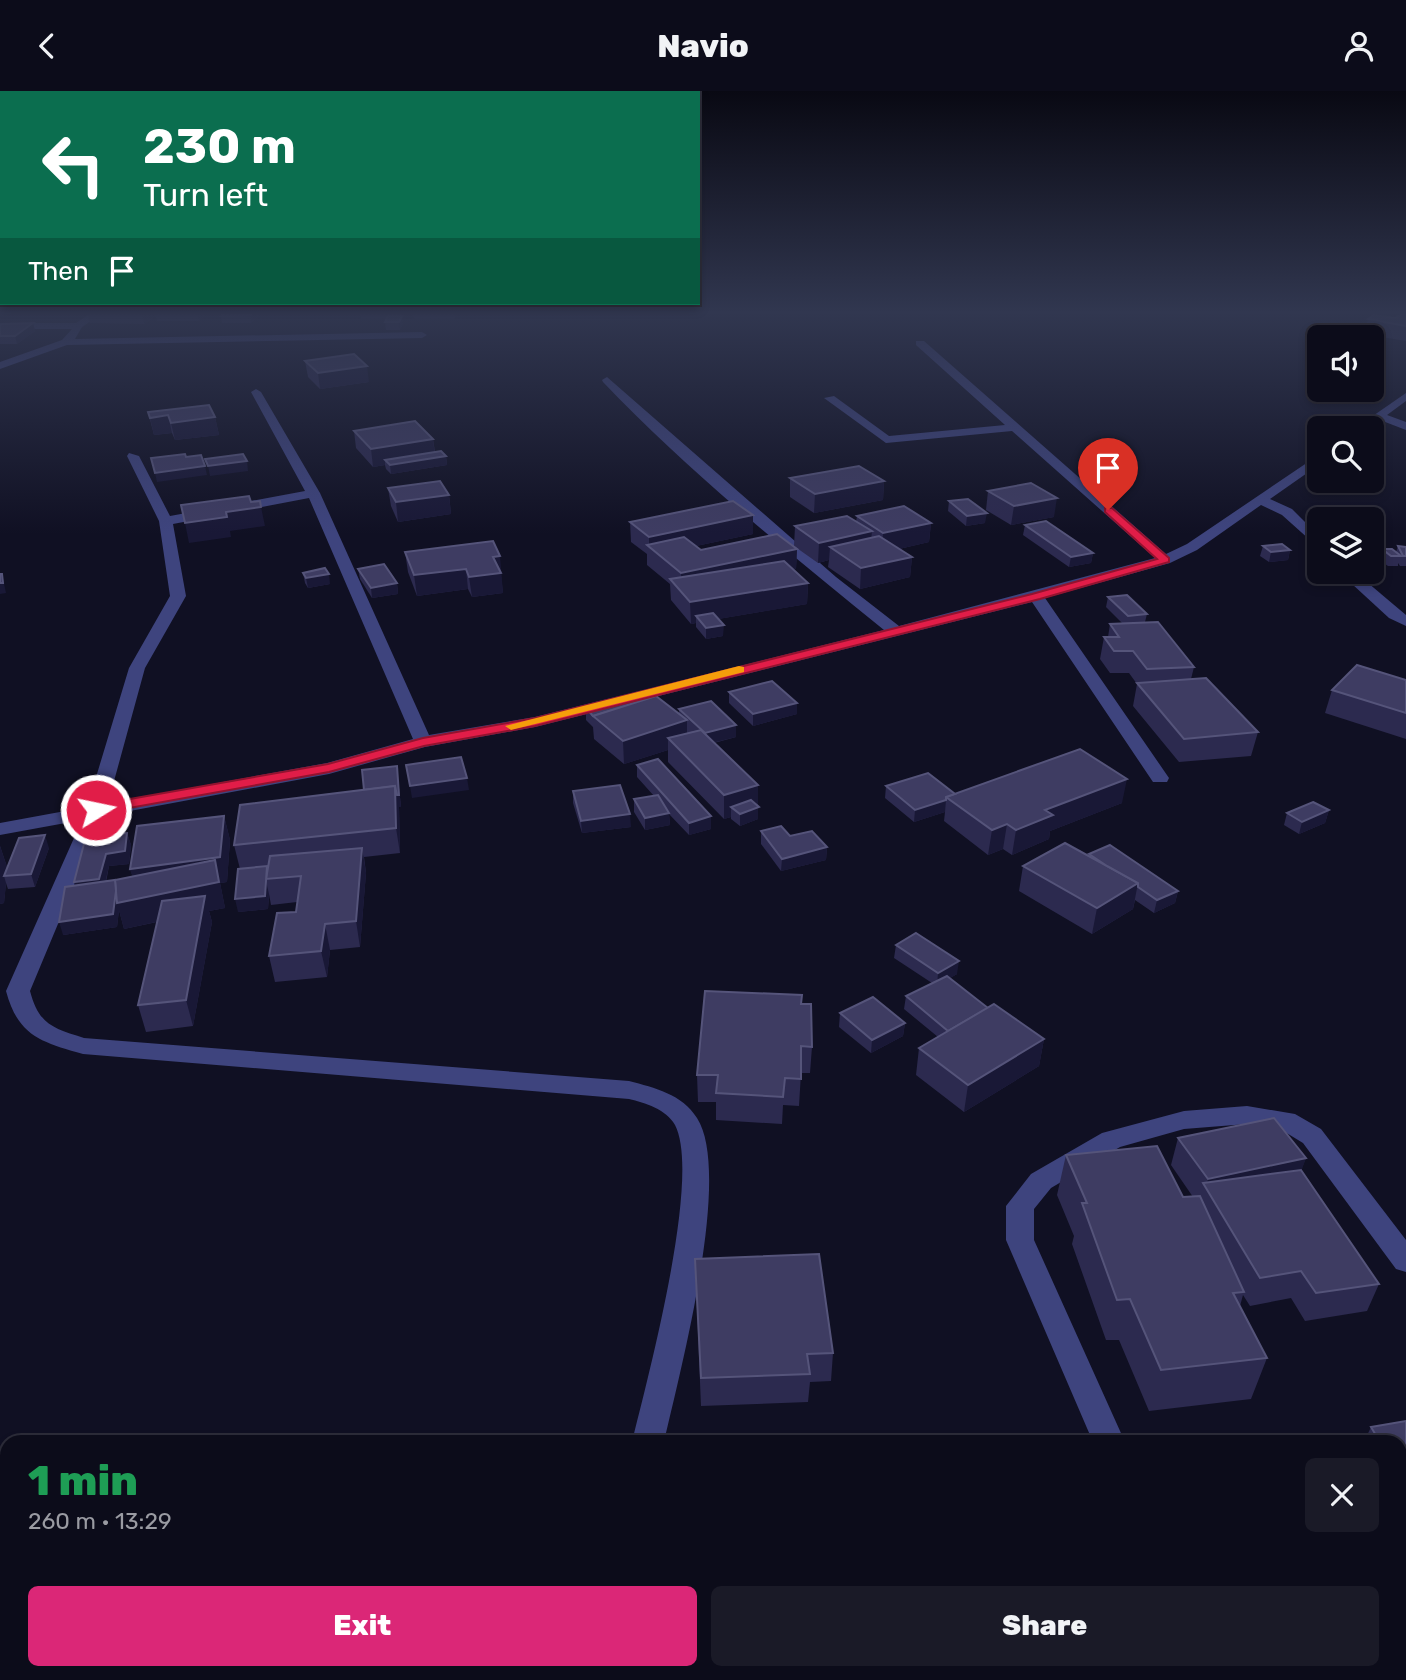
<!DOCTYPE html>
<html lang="en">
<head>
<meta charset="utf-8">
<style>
	:root { --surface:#0c0c1a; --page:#1a1a27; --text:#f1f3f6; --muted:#9a9ba2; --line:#2c2c39; --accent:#db2777 }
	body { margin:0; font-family:Rubik,sans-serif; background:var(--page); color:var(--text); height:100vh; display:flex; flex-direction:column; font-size:26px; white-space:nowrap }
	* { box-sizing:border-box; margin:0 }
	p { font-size:23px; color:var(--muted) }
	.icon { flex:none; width:38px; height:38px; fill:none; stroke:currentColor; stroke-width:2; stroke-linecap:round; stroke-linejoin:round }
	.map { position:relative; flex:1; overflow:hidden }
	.drawer { position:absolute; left:0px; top:1344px; width:1407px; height:245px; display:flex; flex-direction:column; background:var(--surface); border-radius:21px 21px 0 0; box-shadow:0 4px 10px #0003,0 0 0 2px var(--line) }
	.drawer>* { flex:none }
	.top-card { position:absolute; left:0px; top:0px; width:700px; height:214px; box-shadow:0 4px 10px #0003,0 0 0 2px var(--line); background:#0b6e4f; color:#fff; overflow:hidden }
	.fabs { position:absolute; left:1307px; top:234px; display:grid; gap:14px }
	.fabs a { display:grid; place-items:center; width:77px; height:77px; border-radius:10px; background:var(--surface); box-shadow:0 4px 10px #0003,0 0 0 2px var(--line); font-size:35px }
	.pin { position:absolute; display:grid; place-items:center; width:60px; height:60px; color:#fff; margin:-72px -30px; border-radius:50% 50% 50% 0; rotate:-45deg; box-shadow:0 0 7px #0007 }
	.pin .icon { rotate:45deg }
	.me { position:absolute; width:77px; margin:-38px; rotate:80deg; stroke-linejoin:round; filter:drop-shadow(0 0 5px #0008) }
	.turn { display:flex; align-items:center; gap:24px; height:147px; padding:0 28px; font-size:32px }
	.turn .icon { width:91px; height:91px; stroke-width:2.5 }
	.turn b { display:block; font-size:49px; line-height:60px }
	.then { display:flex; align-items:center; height:66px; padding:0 28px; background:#0003; gap:14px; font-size:26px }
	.round { display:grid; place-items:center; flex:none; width:74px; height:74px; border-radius:10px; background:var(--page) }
	.summary { display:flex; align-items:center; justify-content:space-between; height:119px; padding:0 28px }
	h1 { font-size:42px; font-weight:800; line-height:52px; color:#1e9e55 }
	.action { display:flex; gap:14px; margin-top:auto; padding:14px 28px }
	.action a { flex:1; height:80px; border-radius:10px; background:var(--accent); color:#fff; font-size:28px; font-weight:800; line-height:80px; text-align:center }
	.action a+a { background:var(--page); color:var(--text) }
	header { display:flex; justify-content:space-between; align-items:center; height:91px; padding:0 28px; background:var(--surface); font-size:32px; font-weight:800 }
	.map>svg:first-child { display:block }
</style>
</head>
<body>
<header><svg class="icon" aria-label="back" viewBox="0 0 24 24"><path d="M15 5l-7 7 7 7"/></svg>Navio<svg class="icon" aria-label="person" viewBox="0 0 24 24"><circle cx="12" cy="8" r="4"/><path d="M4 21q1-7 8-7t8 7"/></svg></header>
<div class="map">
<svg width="1406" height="1589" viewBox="0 0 1406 1589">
	<rect width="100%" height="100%" fill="#101023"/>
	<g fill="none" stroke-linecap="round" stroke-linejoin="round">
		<g fill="#3e447e" fill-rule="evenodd">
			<polygon points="93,221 104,221 82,236 75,248 422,241 427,244 422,247 67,254 0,278 0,271 62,249 72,238 0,238 0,232 76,232"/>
			<path d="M916,250H924L1166,463L1187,453L1320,363V373L1270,408L1292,418L1320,446V458L1282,424L1261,414L1197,459L1170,472L1045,507L1169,687L1167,691H1153L1032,511L535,636L425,656L329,683L103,725L30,900C39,934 53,937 84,947L629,990C655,997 682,1003 697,1027C733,1083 679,1284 664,1351H632C647,1289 702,1086 675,1034C666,1018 645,1012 629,1008L83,963C41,951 18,945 6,900L82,729L0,744V732L87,716L129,577L170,505L159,430L127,365L129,362L139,365L170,425L305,400L251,301L256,298L261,301L320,402L429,644L535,626L884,539C789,462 687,379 603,291L602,289L607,286L836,486L899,535L1155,467L1012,340L886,352L824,307L834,305L889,345L1005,334L916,254ZM309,407L413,648L327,672L108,712L145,577L186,505L173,433Z"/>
			<polygon points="1406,302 1406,310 1387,324 1406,331 1406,339 1380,329 1368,338 1354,338"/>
			<polygon points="1339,481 1355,481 1406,524 1406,535 1389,527"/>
			<polygon points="1247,1015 1295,1023 1321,1038 1406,1149 1406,1181 1396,1178 1303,1052 1280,1038 1247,1033 1184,1038 1120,1056 1051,1097 1034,1118 1034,1149 1125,1351 1093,1351 1006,1149 1006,1115 1031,1083 1102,1042 1184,1020"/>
			<polygon points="582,1582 618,1582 617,1589 579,1589"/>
			<polygon points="1192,1582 1229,1582 1232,1589 1194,1589"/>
		</g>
	</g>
	<g fill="#2c2a4f">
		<polygon points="0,221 22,221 20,222"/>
		<polygon points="34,221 80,221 35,222"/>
		<polygon points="87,221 208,221 199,230 157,230 156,225 144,233 90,232"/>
		<polygon points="219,221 258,221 259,224 251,232 222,232 221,225 224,221"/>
		<polygon points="360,221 407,221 403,228 403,232 400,239 386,239 385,231 386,228 361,228"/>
		<polygon points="413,221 457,221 454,228 414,228"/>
		<polygon points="1406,221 1406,250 1364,243 1368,228 1395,227"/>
		<polygon points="33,232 35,240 17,253 0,253 0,234"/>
		<polygon points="305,270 369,291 320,298 308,286"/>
		<polygon points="148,321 215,326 219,344 175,349 172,342 154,344"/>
		<polygon points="354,340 433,348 435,361 446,365 447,374 391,383 386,378 385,374 373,376 356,357"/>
		<polygon points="790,387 884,390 883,409 814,422 790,406"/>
		<polygon points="388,397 449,404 451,423 398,431 391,415"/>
		<polygon points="988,400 1054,426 1011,434 986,419"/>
		<polygon points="949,410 985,432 966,435 948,420"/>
		<polygon points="857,425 931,432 929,451 899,458 912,466 910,486 860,498 828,476 829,469 818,472 794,455 795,435 856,431"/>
		<polygon points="630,431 753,443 696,455 701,459 797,458 796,478 793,478 808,492 807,513 718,528 723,545 706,548 696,536 696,532 691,533 671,509 670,493 647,474 647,463 631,451"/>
		<polygon points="1025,434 1093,462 1091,472 1069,476 1023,444"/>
		<polygon points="1263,455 1290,459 1288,469 1269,471 1260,465"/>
		<polygon points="1398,455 1406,456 1406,475 1400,475 1398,472 1398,475 1388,475 1379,469 1382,458 1396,461"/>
		<polygon points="405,461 502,485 501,485 503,502 472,506 468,498 417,505 408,481"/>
		<polygon points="358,478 397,492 398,503 372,507 360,488"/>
		<polygon points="303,482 330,493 308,497 305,492"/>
		<polygon points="1108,506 1147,523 1145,531 1194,576 1191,588 1258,641 1251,665 1179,671 1133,615 1137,593 1129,582 1110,582 1100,568 1104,546 1108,546 1110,533 1122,532 1106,516"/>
		<polygon points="1406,589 1406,648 1325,622 1332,599"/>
		<polygon points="729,601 797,612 797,623 753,635 729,612"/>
		<polygon points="586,617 679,623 679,618 736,634 736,646 714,652 757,715 758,728 740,735 731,728 731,726 724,728 668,671 668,659 624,673 594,648 593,636 586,629"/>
		<polygon points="637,674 711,725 711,738 689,744 669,723 670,734 645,739 634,721 634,708 654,705 637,686"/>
		<polygon points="398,687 401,716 399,716 400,762 364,766 366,782 360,856 330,859 327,886 275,891 269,865 296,821 297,811 271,814 269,803 268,818 238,821 240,778 234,754 364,699"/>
		<polygon points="886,695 955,703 1122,712 1050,740 1049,748 1012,764 1003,758 988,764 944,730 945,721 914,731 885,707"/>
		<polygon points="573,700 631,736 582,742 573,712"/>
		<polygon points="1329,719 1325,732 1299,743 1284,734 1287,722"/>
		<polygon points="224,725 230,749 227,791 220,792 225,817 209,820 212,831 193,935 146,941 138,914 157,831 124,838 119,819 117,836 63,844 76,795 127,742 131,754 129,773 109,775 106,791 133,786 130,778"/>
		<polygon points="761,740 790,745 827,756 826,769 781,780 761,753"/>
		<polygon points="0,755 7,776 49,757 35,796 8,798 6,792 4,812 0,813"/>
		<polygon points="1089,763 1178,800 1175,812 1154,822 1135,809 1133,818 1092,843 1019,800 1023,775 1089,765"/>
		<polygon points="896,854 957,883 950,887 988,917 1044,948 1039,975 964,1021 916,984 919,957 938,946 904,918 906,905 932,892 894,867"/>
		<polygon points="801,913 812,956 810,982 801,982 799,1015 783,1014 782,1033 716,1029 716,1011 698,1011 697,984"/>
		<polygon points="840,922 905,932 903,945 871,962 839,936"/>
		<polygon points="1178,1047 1306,1067 1301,1079 1379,1193 1367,1220 1305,1230 1291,1207 1250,1215 1243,1204 1240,1215 1267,1267 1251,1308 1149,1320 1119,1249 1106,1249 1072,1153 1074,1145 1057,1104 1066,1064 1183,1106 1193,1106 1171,1074"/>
		<polygon points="695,1168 833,1262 831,1290 810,1291 808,1311 701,1315 696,1196"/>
		<polygon points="1406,1330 1406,1470 1400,1460 1400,1351 1364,1351 1371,1336"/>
		<polygon points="787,1582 912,1582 913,1589 788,1589"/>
	</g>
	<g fill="#191836">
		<polygon points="141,221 155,221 156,225 144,233"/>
		<polygon points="197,221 208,221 199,230"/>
		<polygon points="253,221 258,221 259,224 251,232 250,224"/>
		<polygon points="402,221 407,221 403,228 403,232 400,239 399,231 402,225"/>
		<polygon points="33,232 35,240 17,253 15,245"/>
		<polygon points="367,275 369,291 320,298 318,282"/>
		<polygon points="168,324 172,342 154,344 150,327"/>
		<polygon points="215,326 219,344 175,349 171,332"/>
		<polygon points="433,348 435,365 385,369 385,374 373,376 371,358"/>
		<polygon points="446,365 447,374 391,383 390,374"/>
		<polygon points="247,370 248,380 210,385 208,375"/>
		<polygon points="205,375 207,384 157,391 155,382"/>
		<polygon points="884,390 883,409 814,422 815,403"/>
		<polygon points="449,404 451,423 398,431 396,411"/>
		<polygon points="1057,407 1054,426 1011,434 1014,415"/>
		<polygon points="261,416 265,435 230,440 231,446 189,452 185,432 226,421"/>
		<polygon points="987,422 985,432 966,435 967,425"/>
		<polygon points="753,424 753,443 658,463 649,456 649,446"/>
		<polygon points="931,432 929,451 882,462 883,442"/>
		<polygon points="872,440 870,460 830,456 829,469 818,472 819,452"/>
		<polygon points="797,458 796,478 683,503 681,501 681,482"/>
		<polygon points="1290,459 1288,469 1269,471 1271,461"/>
		<polygon points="1093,462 1091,472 1069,476 1071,466"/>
		<polygon points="500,465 503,502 472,506 469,486 493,466"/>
		<polygon points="912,466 910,486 860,498 861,477"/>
		<polygon points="466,478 468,498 417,505 414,484"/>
		<polygon points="2,483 6,502 0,503 0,492"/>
		<polygon points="329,483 330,493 308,497 306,487"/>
		<polygon points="397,492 398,503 372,507 371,497"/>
		<polygon points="808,492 807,513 701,531 696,525 696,532 691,533 690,511"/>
		<polygon points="724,534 723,545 706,548 706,537"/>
		<polygon points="797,612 797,623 753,635 753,623"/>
		<polygon points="687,629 687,652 668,647 668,659 624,673 623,650"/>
		<polygon points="736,634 736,646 704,654 704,643"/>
		<polygon points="397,675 401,716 399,716 400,762 396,737 395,695"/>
		<polygon points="467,687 469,699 412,707 410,695"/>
		<polygon points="1127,688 1122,712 1050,740 1049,748 1012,764 1016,739 1045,719"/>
		<polygon points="758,694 758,728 740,735 740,723 731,716 731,726 724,728 724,704"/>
		<polygon points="946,709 945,721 914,731 915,719"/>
		<polygon points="1329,719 1325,732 1299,743 1302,731"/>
		<polygon points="669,722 670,734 645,739 645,727"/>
		<polygon points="630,723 631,736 582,742 581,730"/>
		<polygon points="224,725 230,749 227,791 220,792 225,817 209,820 212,831 193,935 186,909 202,821 124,838 119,819 117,836 63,844 59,831 117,789 138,803 130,778"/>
		<polygon points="711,725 711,738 689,744 689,732"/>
		<polygon points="1007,733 1003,758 988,764 992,739"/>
		<polygon points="127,742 131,754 129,773 109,775 103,801 78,804 74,791"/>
		<polygon points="45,744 49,757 35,796 31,783"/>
		<polygon points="0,755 7,776 4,785 6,792 4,812 0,813"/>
		<polygon points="827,756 826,769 781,780 782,768"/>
		<polygon points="362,757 366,782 360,856 356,830"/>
		<polygon points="266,790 269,803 268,818 238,821 235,808"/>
		<polygon points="1138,792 1133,818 1092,843 1097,817"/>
		<polygon points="1178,800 1175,812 1154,822 1157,809"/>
		<polygon points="325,833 330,859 327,886 321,860"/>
		<polygon points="959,870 957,883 937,895 938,882"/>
		<polygon points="905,932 903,945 871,962 872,949"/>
		<polygon points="1044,948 1039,975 964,1021 968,994"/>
		<polygon points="1306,1067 1296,1095 1206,1097 1208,1088"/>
		<polygon points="7,1517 7,1582 0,1589 0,1529"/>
		<polygon points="146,1582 182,1582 179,1589 143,1589"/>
		<polygon points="327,1582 355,1582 353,1589 324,1589"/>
		<polygon points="503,1582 522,1582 520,1589 500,1589"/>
	</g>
	<g fill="#3e3c62" stroke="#55547a" stroke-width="2">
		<polygon points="224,221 253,221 250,224 221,225"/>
		<polygon points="1406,221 1406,235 1368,228 1374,224 1395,227"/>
		<polygon points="388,225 402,225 399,231 385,231"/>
		<polygon points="33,232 15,245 0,245 0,234 2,233"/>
		<polygon points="354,263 367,275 318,282 305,270"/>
		<polygon points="209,314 215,326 171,332 168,324 150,327 148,321"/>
		<polygon points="415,330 433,348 371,358 354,340"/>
		<polygon points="441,360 446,365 390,374 385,369"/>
		<polygon points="185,363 186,366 201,364 205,375 155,382 151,367"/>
		<polygon points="243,363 247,370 208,375 205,368"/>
		<polygon points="859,375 884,390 815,403 790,387"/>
		<polygon points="440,390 449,404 396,411 388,397"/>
		<polygon points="1031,392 1057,407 1014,415 988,400"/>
		<polygon points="249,405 251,411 260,410 261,416 226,421 227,426 185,432 181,414"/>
		<polygon points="968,408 987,422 967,425 949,410"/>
		<polygon points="733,410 753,424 649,446 630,431"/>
		<polygon points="904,415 931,432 883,442 857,425"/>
		<polygon points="847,425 872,440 819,452 795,435"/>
		<polygon points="1046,430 1093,462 1071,466 1025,434"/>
		<polygon points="777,443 797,458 681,482 647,454 684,446 701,459"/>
		<polygon points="879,445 912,466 861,477 830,456"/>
		<polygon points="493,450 500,465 493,466 501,482 469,486 466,478 414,484 405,461"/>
		<polygon points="1282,453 1290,459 1271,461 1263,455"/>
		<polygon points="1398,455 1406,456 1406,465 1403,465"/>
		<polygon points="1382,458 1392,458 1401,465 1391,465"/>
		<polygon points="784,470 808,492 690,511 670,488"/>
		<polygon points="384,473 397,492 371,497 358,478"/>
		<polygon points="325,477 329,483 306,487 303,482"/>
		<polygon points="0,483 2,483 3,492 0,492"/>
		<polygon points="1127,504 1147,523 1128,525 1108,506"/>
		<polygon points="713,522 724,534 706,537 696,525"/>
		<polygon points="1158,531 1194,576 1147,578 1133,560 1114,560 1104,546 1119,546 1110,533"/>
		<polygon points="1357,574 1406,589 1406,622 1332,599"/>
		<polygon points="1206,587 1258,641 1184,648 1137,592"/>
		<polygon points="772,590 797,612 753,623 729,601"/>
		<polygon points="650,600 657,606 593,625 586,617"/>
		<polygon points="656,605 687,629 623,650 593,625"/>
		<polygon points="711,610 736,634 705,642 679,618"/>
		<polygon points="701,639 758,694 724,704 668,647"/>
		<polygon points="1080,658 1127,688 1045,719 1053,724 1016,739 1007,733 992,739 946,706"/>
		<polygon points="461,666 467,687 410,695 406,674"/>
		<polygon points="658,668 711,725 689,732 637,674"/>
		<polygon points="397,675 399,704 397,704 395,695 364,699 362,679"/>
		<polygon points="928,682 955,703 946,706 946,709 915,719 886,695"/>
		<polygon points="620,694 630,723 581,730 573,700"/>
		<polygon points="395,695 396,737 234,754 240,714"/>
		<polygon points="658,704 669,722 645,727 634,708"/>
		<polygon points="751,709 759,716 740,723 731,716"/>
		<polygon points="1313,711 1329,719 1302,731 1287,722"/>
		<polygon points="224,725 220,766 130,778 137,735"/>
		<polygon points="781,735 790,745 812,740 827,756 782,768 761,740"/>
		<polygon points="127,742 125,760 106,763 99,788 74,791 86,745"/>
		<polygon points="45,744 31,783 4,785 19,747"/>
		<polygon points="1065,752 1138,792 1097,817 1023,775"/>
		<polygon points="1110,754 1178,800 1157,809 1138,796 1138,792 1107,775 1089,763"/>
		<polygon points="362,757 356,830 325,833 321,860 269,865 277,822 296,821 301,785 266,788 270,765"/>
		<polygon points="215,769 219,791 117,812 115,789"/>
		<polygon points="267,775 265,805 235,808 238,778"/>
		<polygon points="115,789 116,800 113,823 59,831 65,796"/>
		<polygon points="205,805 186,909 138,914 162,810"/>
		<polygon points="916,842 959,870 938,882 896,854"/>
		<polygon points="947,885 988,917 948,940 906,905"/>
		<polygon points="705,900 802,904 801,913 811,913 812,956 801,955 801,988 785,987 783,1006 716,1002 718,984 697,984"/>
		<polygon points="873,906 905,932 872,949 840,922"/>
		<polygon points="994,913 1044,948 968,994 919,957"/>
		<polygon points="1274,1027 1306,1067 1208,1088 1178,1047"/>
		<polygon points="1157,1055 1183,1106 1200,1105 1244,1201 1233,1202 1267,1267 1161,1279 1130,1208 1117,1209 1082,1112 1087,1112 1066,1064"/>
		<polygon points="1301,1079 1379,1193 1316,1202 1301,1180 1260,1187 1203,1092"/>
		<polygon points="819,1163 833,1262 807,1263 810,1283 701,1287 695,1168"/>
		<polygon points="1406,1330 1406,1394 1400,1384 1400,1351 1380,1351 1371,1336"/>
		<polygon points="0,1452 7,1453 7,1517 0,1529"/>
		<polygon points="7,1556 7,1582 146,1582 143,1589 0,1589 0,1568"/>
		<polygon points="184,1582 327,1582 324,1589 180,1589"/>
		<polygon points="357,1582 503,1582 500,1589 354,1589"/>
		<polygon points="794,1582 912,1582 913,1589 794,1589"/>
	</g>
	<linearGradient id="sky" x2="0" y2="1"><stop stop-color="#090913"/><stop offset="0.5" stop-color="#313750"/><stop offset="1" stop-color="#313750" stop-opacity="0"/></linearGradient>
	<rect width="1406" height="443" fill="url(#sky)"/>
	<polygon fill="#e11d48" stroke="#92132f" stroke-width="2" points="1105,417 1112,417 1169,467 1169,471 1040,508 535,635 424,655 329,681 96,723 89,719 96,714 328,673 423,647 535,627 1032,503 1157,468 1105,421"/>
	<polygon fill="#f59e0b" points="739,575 744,576 744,581 511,639 505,635"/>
</svg>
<div class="fabs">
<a><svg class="icon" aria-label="sound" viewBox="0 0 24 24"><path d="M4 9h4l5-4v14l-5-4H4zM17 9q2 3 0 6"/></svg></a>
<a><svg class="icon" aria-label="search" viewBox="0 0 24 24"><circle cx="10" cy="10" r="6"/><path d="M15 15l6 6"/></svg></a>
<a><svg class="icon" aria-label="layers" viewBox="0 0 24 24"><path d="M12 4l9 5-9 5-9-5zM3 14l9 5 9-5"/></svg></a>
</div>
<div class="pin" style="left:1108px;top:419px;background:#d93025"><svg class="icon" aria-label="arrive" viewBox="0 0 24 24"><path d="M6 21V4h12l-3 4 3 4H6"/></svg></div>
<svg class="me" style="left:96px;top:719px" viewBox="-20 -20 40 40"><circle r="17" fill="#e11d48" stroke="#fff" stroke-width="3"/><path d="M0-11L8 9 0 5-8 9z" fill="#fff"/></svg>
<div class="top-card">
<div class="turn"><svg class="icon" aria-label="left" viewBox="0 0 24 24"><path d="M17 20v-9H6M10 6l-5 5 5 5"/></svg><div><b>230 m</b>Turn left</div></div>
<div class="then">Then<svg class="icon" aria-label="arrive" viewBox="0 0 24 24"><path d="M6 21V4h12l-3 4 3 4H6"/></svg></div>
</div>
<section class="drawer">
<div class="summary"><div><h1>1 min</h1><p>260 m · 13:29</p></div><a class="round"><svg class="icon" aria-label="close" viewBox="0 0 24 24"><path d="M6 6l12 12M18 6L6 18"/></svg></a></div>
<div class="action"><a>Exit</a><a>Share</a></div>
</section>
</div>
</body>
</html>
